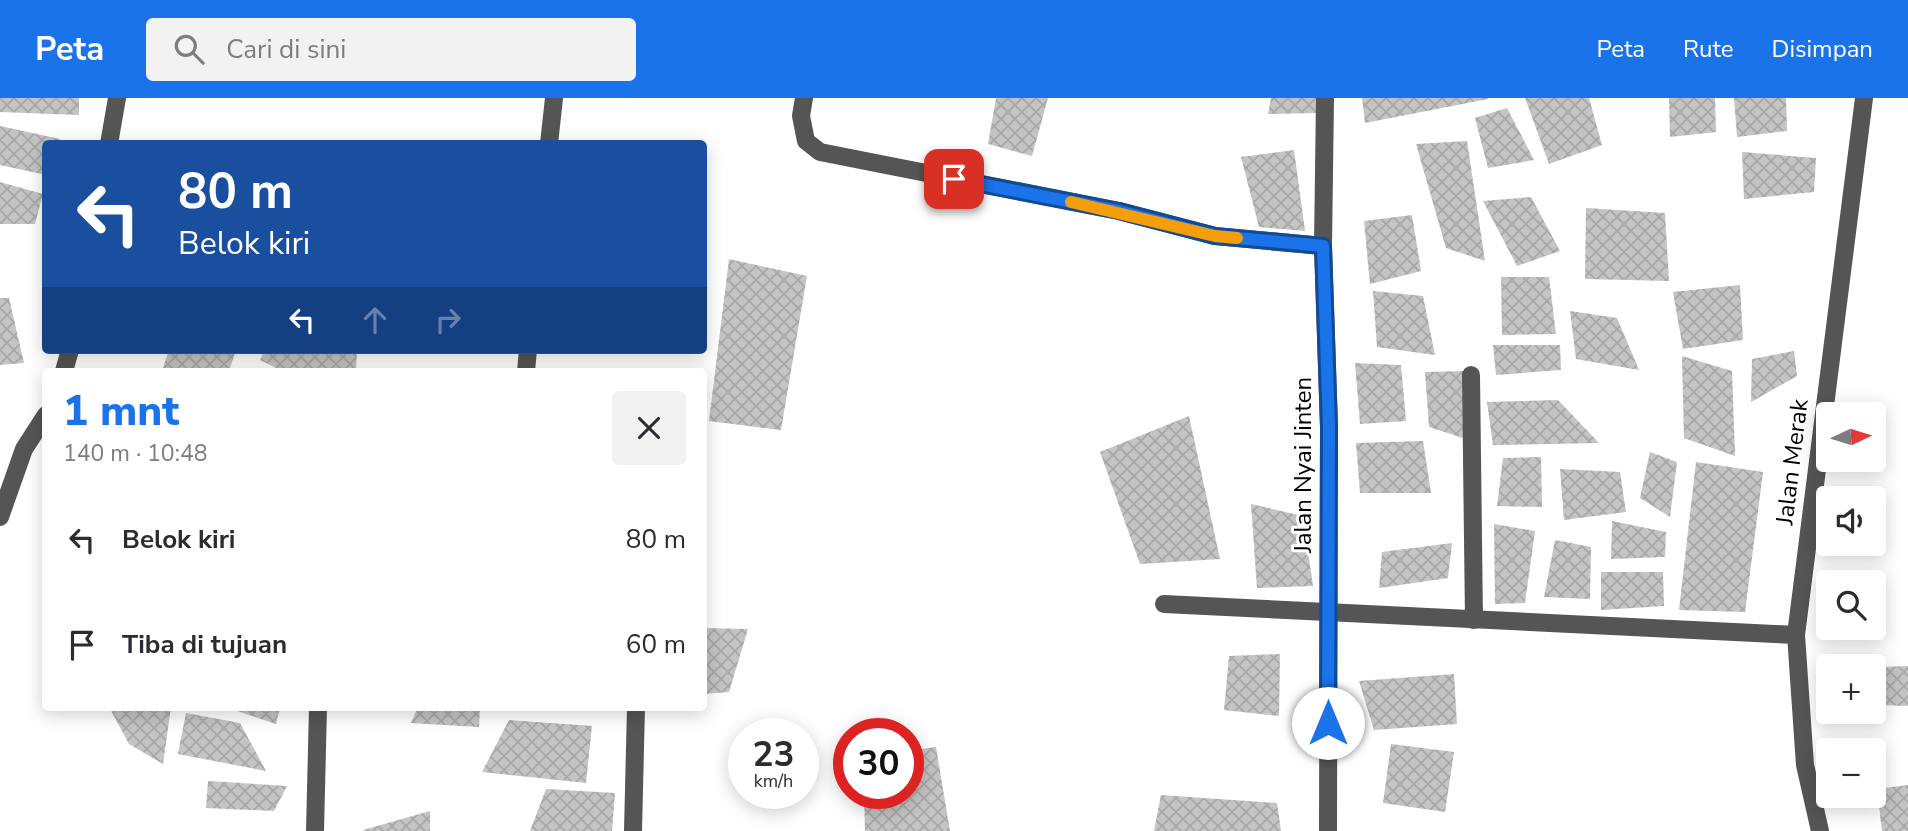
<!DOCTYPE html>
<html lang="id">
<head>
<meta charset="utf-8">
<style>
	:root { --surface:#fff; --page:#f2f2f3; --text:#2b2b33; --muted:#7c7c81; --accent:#1a73e8 }
	body { margin:0; font-family:"Nunito Sans",sans-serif; background:var(--page); color:var(--text); height:100vh; display:flex; flex-direction:column; font-size:26px; white-space:nowrap }
	* { box-sizing:border-box; margin:0 }
	p { font-size:23px; color:var(--muted) }
	.icon { flex:none; width:38px; height:38px; fill:none; stroke:currentColor; stroke-width:2; stroke-linecap:round; stroke-linejoin:round }
	.map { position:relative; flex:1; overflow:hidden }
	.panel { position:absolute; left:42px; top:270px; width:665px; height:343px; display:flex; flex-direction:column; background:var(--surface); border-radius:7px; box-shadow:0 4px 18px #0003 }
	.panel>* { flex:none }
	.top-card { position:absolute; left:42px; top:42px; width:665px; height:214px; border-radius:7px; box-shadow:0 4px 18px #0003; background:#1a4fa0; color:#fff; overflow:hidden }
	.needle { width:46px; rotate:86deg }
	.tools { position:absolute; left:1816px; top:304px; display:grid; gap:14px }
	.tools a { display:grid; place-items:center; width:70px; height:70px; border-radius:7px; background:var(--surface); box-shadow:0 4px 18px #0003; font-size:35px }
	.speed { position:absolute; left:728px; top:620px; display:flex; gap:14px; font-size:35px; font-weight:700; text-align:center }
	.speed>* { display:grid; place-content:center; width:91px; height:91px; border-radius:50%; background:var(--surface); box-shadow:0 4px 18px #0003; line-height:1 }
	.speed small { font-size:18px; font-weight:400 }
	.speed .limit { border:10px solid #d22; background:#fff; color:#111 }
	.pin { position:absolute; display:grid; place-items:center; width:60px; height:60px; color:#fff; margin:-30px; border-radius:14px; box-shadow:0 4px 10px #0006 }
	.me { position:absolute; width:77px; margin:-38px; rotate:0deg; stroke-linejoin:round; filter:drop-shadow(0 0 5px #0008) }
	.turn { display:flex; align-items:center; gap:24px; height:147px; padding:0 21px; font-size:32px }
	.turn .icon { width:91px; height:91px; stroke-width:2.5 }
	.turn b { display:block; font-size:49px; line-height:60px }
	.lanes { display:flex; align-items:center; height:66px; padding:0 21px; background:#0003; justify-content:center; gap:35px; direction:ltr }
	.lanes .off { opacity:.35 }
	.round { display:grid; place-items:center; flex:none; width:74px; height:74px; border-radius:7px; background:var(--page) }
	.summary { display:flex; align-items:center; justify-content:space-between; height:119px; padding:0 21px }
	h1 { font-size:42px; font-weight:800; line-height:52px; color:var(--accent) }
	ul { padding:0; list-style:none }
	li { display:flex; align-items:center; gap:21px; height:105px; padding:0 21px }
	li div { flex:1 }
	li b { display:block; font-size:26px }
	li em { font-style:normal }
	header { display:flex; align-items:center; gap:42px; box-sizing:border-box; height:98px; padding:0 35px; background:var(--accent); color:#fff }
	header strong { font-size:33px }
	nav { display:flex; gap:38px; margin-inline-start:auto; font-size:24px }
	.search { width:490px; height:63px; background:var(--page); display:flex; align-items:center; gap:18px; box-sizing:border-box; padding:0 24px; border-radius:7px; color:var(--muted); font-size:26px }
	.map>svg:first-child { display:block }
</style>
</head>
<body>
<header>
<strong>Peta</strong>
<div class="search"><svg class="icon" aria-label="search" viewBox="0 0 24 24"><circle cx="10" cy="10" r="6"/><path d="M15 15l6 6"/></svg>Cari di sini</div>
<nav><a>Peta</a><a>Rute</a><a>Disimpan</a></nav>
</header>
<div class="map">
<svg width="1908" height="733" viewBox="0 0 1908 733">
	<defs>
		<pattern id="building-cross-hatch" width="8" height="8" patternUnits="userSpaceOnUse" patternTransform="scale(1.75)"><rect width="8" height="8" fill="#c4c4c4"/><path d="M0 0l8 8M0 8l8-8" fill="none" stroke="#a7a7a7"/></pattern>
	</defs>
	<rect width="100%" height="100%" fill="#fff"/>
	<g fill="url(#building-cross-hatch)">
		<polygon points="0,0 79,0 79,17 0,14"/>
		<polygon points="996,0 1048,0 1032,58 988,46"/>
		<polygon points="1271,0 1316,0 1316,15 1268,16"/>
		<polygon points="1362,0 1488,0 1488,1 1365,25"/>
		<polygon points="1525,0 1589,0 1602,47 1549,66"/>
		<polygon points="1669,0 1715,0 1716,34 1670,39"/>
		<polygon points="1734,0 1786,0 1787,33 1737,39"/>
		<polygon points="1507,10 1534,62 1488,70 1475,20"/>
		<polygon points="0,28 60,41 59,46 46,46 46,77 0,67"/>
		<polygon points="1467,43 1485,163 1446,150 1416,46"/>
		<polygon points="1294,52 1305,133 1259,129 1241,59"/>
		<polygon points="1742,54 1816,60 1814,94 1744,101"/>
		<polygon points="0,84 43,96 35,126 0,126"/>
		<polygon points="1531,99 1560,153 1517,168 1483,103"/>
		<polygon points="1586,110 1665,115 1669,183 1585,181"/>
		<polygon points="1412,117 1421,173 1370,186 1364,123"/>
		<polygon points="729,161 807,178 781,332 709,323"/>
		<polygon points="1501,179 1549,179 1556,236 1502,237"/>
		<polygon points="1740,187 1743,242 1683,251 1673,194"/>
		<polygon points="1373,193 1423,198 1435,257 1377,249"/>
		<polygon points="0,200 9,200 24,265 0,267"/>
		<polygon points="1570,213 1617,220 1639,272 1576,261"/>
		<polygon points="1493,247 1560,247 1561,272 1496,277"/>
		<polygon points="169,252 236,252 229,273 162,273"/>
		<polygon points="265,252 357,252 356,273 282,273 260,262"/>
		<polygon points="1794,253 1797,278 1751,304 1752,261"/>
		<polygon points="1682,258 1732,273 1735,358 1684,340"/>
		<polygon points="1355,265 1401,267 1406,323 1360,326"/>
		<polygon points="1465,273 1469,342 1429,329 1425,274"/>
		<polygon points="1558,302 1599,345 1493,347 1487,304"/>
		<polygon points="1189,318 1220,461 1140,466 1100,354"/>
		<polygon points="1423,343 1431,395 1360,395 1356,345"/>
		<polygon points="1650,354 1677,364 1670,419 1640,400"/>
		<polygon points="1541,359 1542,409 1497,408 1503,360"/>
		<polygon points="1696,364 1763,374 1745,514 1679,512"/>
		<polygon points="1560,371 1620,374 1626,414 1564,422"/>
		<polygon points="1251,406 1303,418 1313,488 1257,490"/>
		<polygon points="1612,423 1666,434 1665,459 1611,461"/>
		<polygon points="1494,426 1535,433 1525,505 1495,506"/>
		<polygon points="1555,442 1591,449 1590,501 1544,499"/>
		<polygon points="1452,445 1448,480 1379,490 1382,454"/>
		<polygon points="1601,474 1663,474 1664,508 1601,512"/>
		<polygon points="704,530 748,531 729,594 704,596"/>
		<polygon points="1280,556 1279,618 1224,612 1229,558"/>
		<polygon points="1908,568 1908,608 1877,607 1881,569"/>
		<polygon points="1454,576 1457,626 1374,632 1359,583"/>
		<polygon points="109,609 171,609 163,666 129,646"/>
		<polygon points="225,609 280,609 276,626"/>
		<polygon points="418,609 480,609 479,629 411,625"/>
		<polygon points="186,615 240,625 266,673 178,656"/>
		<polygon points="509,622 592,628 586,685 482,674"/>
		<polygon points="1391,646 1454,654 1445,714 1383,705"/>
		<polygon points="936,649 950,733 865,733 864,695 908,695 908,653"/>
		<polygon points="208,683 287,688 274,713 206,710"/>
		<polygon points="1908,687 1908,733 1882,733 1877,691"/>
		<polygon points="546,691 615,695 612,733 530,733"/>
		<polygon points="1161,697 1277,705 1281,733 1154,733"/>
		<polygon points="430,713 430,733 364,733 363,732"/>
	</g>
	<g fill="none" stroke-linecap="round" stroke-linejoin="round">
		<g stroke="#555" stroke-width="18">
			<polyline points="804,0 801,18 806,43 820,54 1119,113 1215,138 1323,148"/>
			<polyline points="1325,0 1323,148 1329,329 1328,733"/>
			<polyline points="109,46 117,0"/>
			<polyline points="549,46 554,0"/>
			<polyline points="64,273 70,252"/>
			<polyline points="526,273 528,252"/>
			<polyline points="1471,277 1474,522"/>
			<polyline points="0,419 24,351 46,317"/>
			<polyline points="1164,506 1796,537"/>
			<polyline points="315,733 318,609"/>
			<polyline points="633,733 636,609"/>
			<polyline points="1820,733 1805,667 1796,537 1864,0"/>
		</g>
	</g>
	<g fill="none" stroke-linecap="round" stroke-linejoin="round">
		<defs>
			<polyline id="route" points="954,81 1119,113 1215,138 1323,148 1329,329 1328,625"/>
		</defs>
		<use href="#route" stroke="#114b97" stroke-width="18"/>
		<use href="#route" stroke="#1a73e8" stroke-width="12"/>
		<polyline stroke="#f59e0b" stroke-width="12" points="1071,104 1215,138 1237,140"/>
	</g>
	<g text-anchor="middle" dominant-baseline="central" stroke-width="6" stroke-linejoin="round" paint-order="stroke">
		<g font-size="24" fill="#000" stroke="#fff">
			<text transform="translate(1792 364) rotate(-83)">Jalan Merak</text>
			<text transform="translate(1303 367) rotate(-90)">Jalan Nyai Jinten</text>
		</g>
	</g>
</svg>
<div class="tools">
<a><svg class="needle" viewBox="-14 -14 28 28"><path d="M0-13l5 13h-10z" fill="#e53935"/><path d="M0 13l5-13h-10z" fill="#7c7c81"/></svg></a>
<a><svg class="icon" aria-label="sound" viewBox="0 0 24 24"><path d="M4 9h4l5-4v14l-5-4H4zM17 9q2 3 0 6"/></svg></a>
<a><svg class="icon" aria-label="search" viewBox="0 0 24 24"><circle cx="10" cy="10" r="6"/><path d="M15 15l6 6"/></svg></a>
<a>+</a>
<a>−</a>
</div>
<div class="speed"><div>23<small>km/h</small></div><div class="limit">30</div></div>
<div class="pin" style="left:954px;top:81px;background:#d93025"><svg class="icon" aria-label="arrive" viewBox="0 0 24 24"><path d="M6 21V4h12l-3 4 3 4H6"/></svg></div>
<svg class="me" style="left:1328px;top:625px" viewBox="-20 -20 40 40"><circle r="19" fill="#fff"/><path d="M0-13L10 11 0 6-10 11z" fill="#1a73e8"/></svg>
<div class="top-card">
<div class="turn"><svg class="icon" aria-label="left" viewBox="0 0 24 24"><path d="M17 20v-9H6M10 6l-5 5 5 5"/></svg><div><b>80 m</b>Belok kiri</div></div>
<div class="lanes"><svg class="icon" aria-label="left" viewBox="0 0 24 24"><path d="M17 20v-9H6M10 6l-5 5 5 5"/></svg><svg class="icon off" aria-label="ahead" viewBox="0 0 24 24"><path d="M12 20V5M6 11l6-6 6 6"/></svg><svg class="icon off" aria-label="right" viewBox="0 0 24 24"><path d="M7 20v-9h11M14 6l5 5-5 5"/></svg></div>
</div>
<section class="panel">
<div class="summary"><div><h1>1 mnt</h1><p>140 m · 10:48</p></div><a class="round"><svg class="icon" aria-label="close" viewBox="0 0 24 24"><path d="M6 6l12 12M18 6L6 18"/></svg></a></div>
<ul>
<li><svg class="icon" aria-label="left" viewBox="0 0 24 24"><path d="M17 20v-9H6M10 6l-5 5 5 5"/></svg><div><b>Belok kiri</b></div><em>80 m</em></li>
<li><svg class="icon" aria-label="arrive" viewBox="0 0 24 24"><path d="M6 21V4h12l-3 4 3 4H6"/></svg><div><b>Tiba di tujuan</b></div><em>60 m</em></li>
</ul>
</section>
</div>
</body>
</html>
